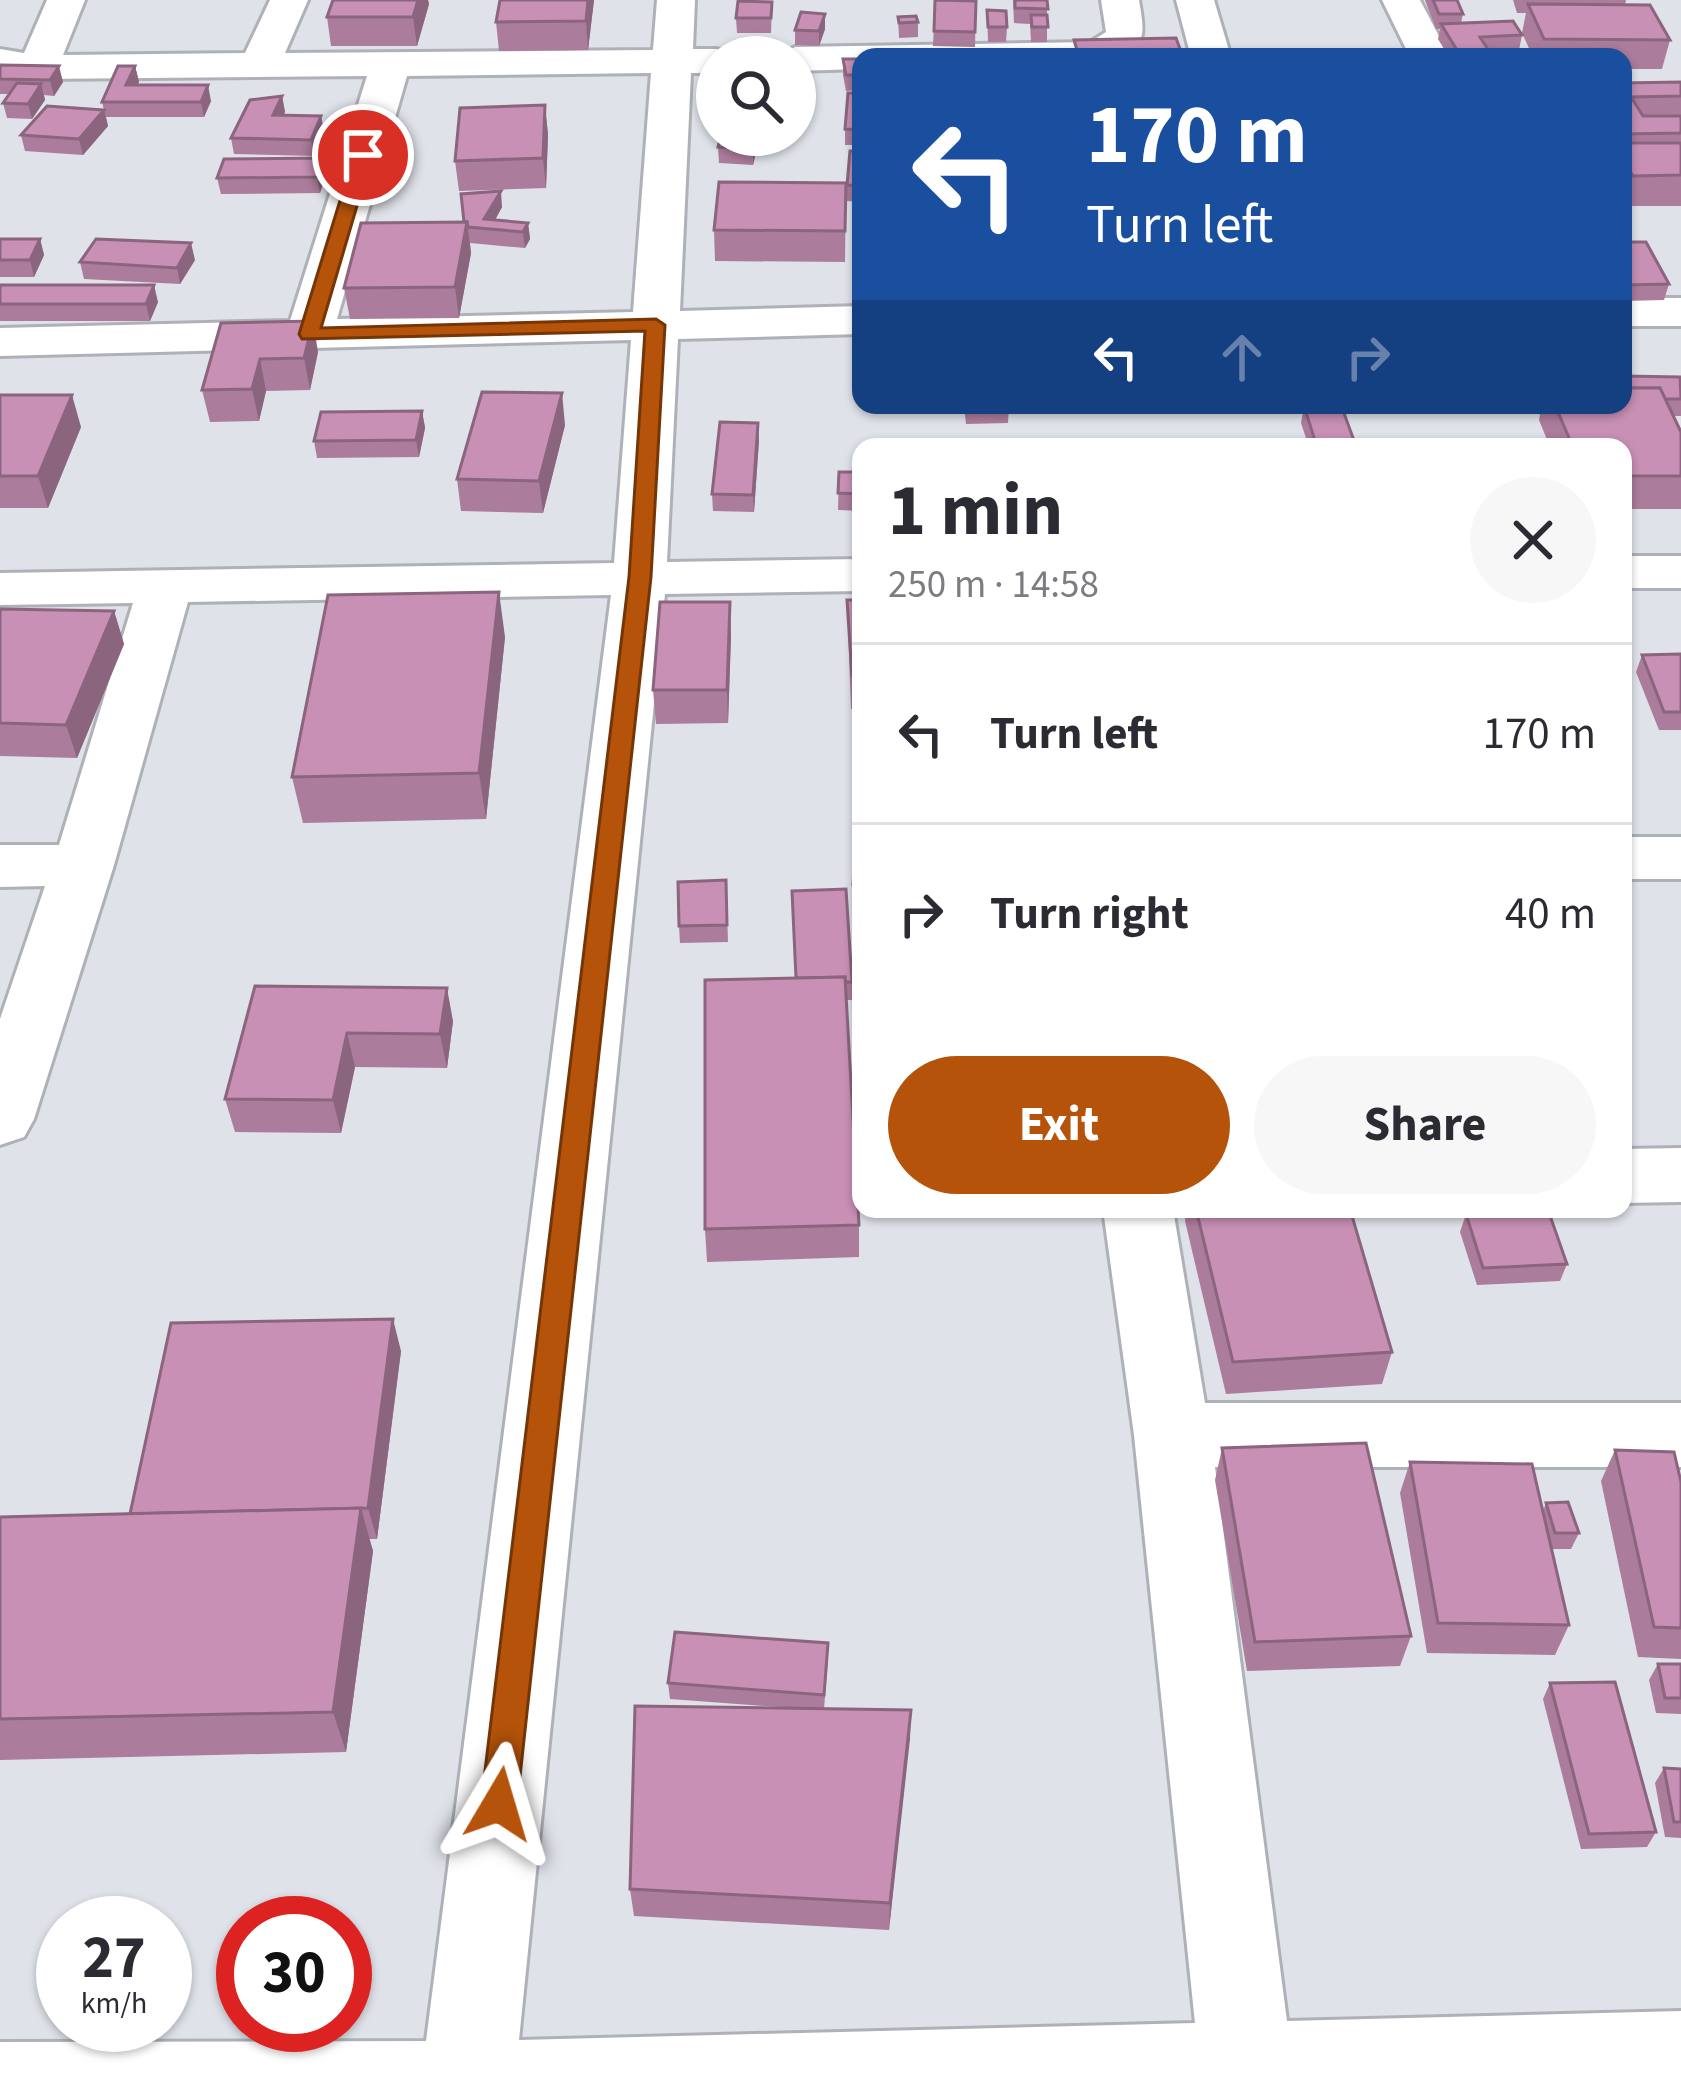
<!DOCTYPE html>
<html lang="en">
<head>
<meta charset="utf-8">
<style>
	:root { --surface:#fff; --page:#f7f7f7; --text:#2b2b33; --muted:#7c7c81; --line:#e1e1e2; --accent:#b45309 }
	body { margin:0; font-family:"Source Sans 3",sans-serif; background:var(--page); color:var(--text); height:100vh; display:flex; flex-direction:column; font-size:45px; white-space:nowrap }
	* { box-sizing:border-box; margin:0 }
	p { font-size:39px; color:var(--muted) }
	.icon { flex:none; width:66px; height:66px; fill:none; stroke:currentColor; stroke-width:2; stroke-linecap:round; stroke-linejoin:round }
	.map { position:relative; flex:1; overflow:hidden }
	.panel { position:absolute; left:852px; top:438px; width:780px; height:780px; display:flex; flex-direction:column; background:var(--surface); border-radius:24px; box-shadow:0 3px 9px #0004 }
	.panel>* { flex:none }
	.hud { position:absolute; left:852px; top:48px; width:780px; height:366px; border-radius:24px; box-shadow:0 3px 9px #0004; background:#1a4fa0; color:#fff; overflow:hidden }
	.tools { position:absolute; left:696px; top:36px; display:grid; gap:24px }
	.tools a { display:grid; place-items:center; width:120px; height:120px; border-radius:50%; background:var(--surface); box-shadow:0 3px 9px #0004; font-size:60px }
	.speed { position:absolute; left:36px; top:1896px; display:flex; gap:24px; font-size:60px; font-weight:700; text-align:center }
	.speed>* { display:grid; place-content:center; width:156px; height:156px; border-radius:50%; background:var(--surface); box-shadow:0 3px 9px #0004; line-height:1 }
	.speed small { font-size:30px; font-weight:400 }
	.speed .limit { border:18px solid #d22; background:#fff; color:#111 }
	.pin { position:absolute; display:grid; place-items:center; width:102px; height:102px; color:#fff; margin:-51px; border:6px solid #fff; border-radius:50%; box-shadow:0 3px 12px #0007 }
	.me { position:absolute; width:132px; margin:-66px; rotate:7deg; stroke-linejoin:round; filter:drop-shadow(0 0 9px #0008) }
	.turn { display:flex; align-items:center; gap:42px; height:252px; padding:0 36px; font-size:54px }
	.turn .icon { width:156px; height:156px; stroke-width:2.5 }
	.turn b { display:block; font-size:84px; line-height:102px }
	.lanes { display:flex; align-items:center; height:114px; padding:0 36px; background:#0003; justify-content:center; gap:60px; direction:ltr }
	.lanes .off { opacity:.35 }
	.round { display:grid; place-items:center; flex:none; width:126px; height:126px; border-radius:63px; background:var(--page) }
	.headline { display:flex; align-items:center; justify-content:space-between; height:204px; padding:0 36px }
	h1 { font-size:72px; font-weight:700; line-height:90px }
	.primary-button { display:flex; gap:24px; margin-top:auto; padding:24px 36px }
	.primary-button a { flex:1; height:138px; border-radius:72px; background:var(--accent); color:#fff; font-size:48px; font-weight:700; line-height:138px; text-align:center }
	.primary-button a+a { background:var(--page); color:var(--text) }
	ul { padding:0; list-style:none }
	li { display:flex; align-items:center; gap:36px; height:180px; padding:0 36px; border-top:3px solid var(--line) }
	li div { flex:1 }
	li b { display:block; font-size:45px }
	li em { font-style:normal }
	.map>svg:first-child { display:block }
</style>
</head>
<body>
<div class="map">
<svg width="1681" height="2089" viewBox="0 0 1681 2089">
	<rect width="100%" height="100%" fill="#dfe2e9"/>
	<g fill="none" stroke-linecap="round" stroke-linejoin="round">
		<defs>
			<g id="street">
				<path d="M47,0H85L63,55L245,53L270,0H308L285,53L653,50L657,0H695L693,49H717L734,57H717V73H691L680,311L861,306V334L678,339L667,562L861,559V591L665,594L519,2040L1195,2023L1134,1435L1103,1209H1173L1205,1403H1681V1467H1215L1287,2021L1681,2011V2089H0V2042L426,2041L611,595L188,602L114,865L34,1119L24,1137L0,1145V1019L45,886L0,887V845H59L133,603L0,605V573L614,563L631,340L0,356V328L290,321L367,76L38,79L0,73V49L24,53ZM651,73L633,312L337,319L407,76Z"/>
				<path d="M1101,0H1139C1143,26 1149,44 1122,57H861V69L795,71V57H777L795,47L1090,42L1106,32Z"/>
				<polygon points="1176,0 1214,0 1231,57 1191,57"/>
				<polygon points="1382,0 1420,0 1450,57 1410,57"/>
				<rect x="1623" y="298" width="58" height="28"/>
				<rect x="1623" y="556" width="58" height="32"/>
				<rect x="1623" y="837" width="58" height="42"/>
				<polygon points="1681,1148 1681,1202 1623,1203 1623,1149"/>
			</g>
		</defs>
		<use href="#street" stroke="#aeb1b8" stroke-width="6"/>
		<use href="#street" fill="#fff" fill-rule="evenodd"/>
	</g>
	<g fill="#ab7c9b">
		<polygon points="333,0 428,0 429,4 417,46 331,46 327,17"/>
		<polygon points="594,0 588,50 499,51 496,22"/>
		<polygon points="935,0 976,1 975,47 933,46"/>
		<polygon points="1013,0 1047,0 1047,42 1031,42 1030,24 1014,23"/>
		<polygon points="1425,0 1457,0 1463,14 1461,23 1522,35 1519,50 1489,51 1490,57 1449,57 1438,39 1440,29 1436,29"/>
		<polygon points="1513,0 1626,0 1625,5 1670,40 1662,69 1623,69 1623,57 1533,57 1522,33 1526,13 1517,13"/>
		<polygon points="772,2 771,33 737,33 736,18"/>
		<polygon points="987,10 1007,27 1006,42 988,42"/>
		<polygon points="825,14 825,29 819,46 795,45 795,30"/>
		<polygon points="898,17 918,22 918,37 899,38"/>
		<polygon points="843,59 861,59 861,90 846,91 843,75"/>
		<polygon points="0,65 63,82 54,96 44,95 45,100 32,119 7,118 3,103 9,94 0,94"/>
		<polygon points="135,66 139,82 137,85 211,101 204,117 106,117 108,126 83,155 25,151 21,135 104,110 102,102"/>
		<polygon points="1681,82 1681,206 1624,206 1623,83"/>
		<polygon points="861,93 861,145 845,145 845,129"/>
		<polygon points="282,96 285,112 283,116 321,116 324,132 314,156 234,154 231,138"/>
		<polygon points="545,105 548,135 546,188 459,191 455,161"/>
		<polygon points="760,135 753,165 719,163 718,147"/>
		<polygon points="861,151 861,202 847,201 847,185"/>
		<polygon points="326,174 320,193 221,194 217,178"/>
		<polygon points="846,183 845,262 715,261 714,230"/>
		<polygon points="502,207 495,220 528,223 530,239 525,248 470,243 471,253 459,318 350,319 344,288 464,222"/>
		<polygon points="0,239 40,239 44,255 34,277 0,277"/>
		<polygon points="1623,242 1669,284 1664,300 1623,301"/>
		<polygon points="195,260 180,284 84,279 80,262"/>
		<polygon points="0,285 158,302 150,321 0,321"/>
		<polygon points="221,323 318,352 310,390 266,391 259,421 210,422 202,390"/>
		<polygon points="1681,379 1681,416 1673,416 1681,432 1681,509 1623,509 1623,447 1550,447 1539,420 1540,415 1536,405 1623,405"/>
		<polygon points="0,395 81,427 48,508 0,508"/>
		<polygon points="964,405 1009,405 1008,423 966,424"/>
		<polygon points="1304,406 1356,447 1309,447 1301,423"/>
		<polygon points="422,411 425,428 419,457 317,458 314,441"/>
		<polygon points="565,425 543,513 461,511 457,479"/>
		<polygon points="759,440 754,512 713,511 712,494"/>
		<polygon points="839,472 861,472 861,511 838,510"/>
		<polygon points="847,600 861,600 861,709 851,709"/>
		<polygon points="0,609 114,611 124,644 77,758 0,756"/>
		<polygon points="731,636 728,723 656,724 653,690"/>
		<polygon points="505,637 486,819 303,823 292,777"/>
		<polygon points="1681,654 1681,730 1659,730 1636,672 1642,655"/>
		<polygon points="861,816 861,919 853,919 853,885"/>
		<polygon points="726,880 728,942 680,943 679,926"/>
		<polygon points="705,980 852,982 852,1000 846,1000 859,1225 859,1257 707,1262 705,1229"/>
		<polygon points="255,986 453,1021 447,1068 355,1067 341,1133 235,1132 225,1099"/>
		<polygon points="859,999 861,999 861,1088 858,1032"/>
		<polygon points="1187,1209 1350,1209 1392,1352 1382,1384 1226,1394 1185,1221"/>
		<polygon points="1466,1214 1567,1264 1560,1281 1477,1285 1460,1232"/>
		<polygon points="401,1351 377,1539 369,1539 373,1551 346,1752 0,1760 0,1517 130,1514"/>
		<polygon points="1222,1448 1411,1636 1400,1666 1247,1671 1215,1480"/>
		<polygon points="1615,1450 1681,1482 1681,1659 1638,1657 1601,1481"/>
		<polygon points="1410,1462 1543,1511 1546,1503 1579,1533 1571,1549 1551,1549 1569,1625 1555,1655 1427,1653 1400,1493"/>
		<polygon points="828,1659 824,1709 911,1710 889,1930 634,1916 630,1889 792,1708 670,1699 668,1683"/>
		<polygon points="1658,1664 1681,1664 1681,1714 1656,1713 1649,1680"/>
		<polygon points="1550,1683 1656,1832 1647,1847 1581,1849 1543,1699"/>
		<polygon points="1664,1768 1681,1769 1681,1838 1665,1837 1655,1783"/>
	</g>
	<g fill="#8b657e">
		<polygon points="418,0 428,0 429,4 417,46 413,17"/>
		<polygon points="588,0 594,0 588,50 586,21"/>
		<polygon points="825,14 825,29 819,46 819,31"/>
		<polygon points="59,66 63,82 54,96 50,80"/>
		<polygon points="135,66 139,82 130,101 126,85"/>
		<polygon points="41,84 45,100 32,119 28,104"/>
		<polygon points="208,85 211,101 204,117 201,102"/>
		<polygon points="282,96 285,112 276,131 273,115"/>
		<polygon points="545,105 548,135 546,188 543,158"/>
		<polygon points="104,110 108,126 83,155 79,139"/>
		<polygon points="321,116 324,132 314,156 311,140"/>
		<polygon points="756,135 760,135 753,165 753,149"/>
		<polygon points="323,158 326,174 320,193 317,177"/>
		<polygon points="501,191 502,207 490,229 484,219"/>
		<polygon points="467,222 471,253 459,318 455,287"/>
		<polygon points="528,223 530,239 525,248 523,232"/>
		<polygon points="40,239 44,255 34,277 30,260"/>
		<polygon points="191,243 195,260 180,284 177,268"/>
		<polygon points="154,285 158,302 150,321 146,304"/>
		<polygon points="313,321 318,352 310,390 304,358"/>
		<polygon points="260,359 266,391 259,421 252,389"/>
		<polygon points="562,393 565,425 543,513 539,481"/>
		<polygon points="72,395 81,427 48,508 38,476"/>
		<polygon points="422,411 425,428 419,457 416,440"/>
		<polygon points="758,423 759,440 754,512 753,495"/>
		<polygon points="499,592 505,637 486,819 479,773"/>
		<polygon points="730,602 731,636 728,723 727,690"/>
		<polygon points="114,611 124,644 77,758 66,725"/>
		<polygon points="447,988 453,1021 447,1068 440,1034"/>
		<polygon points="347,1033 355,1067 341,1133 333,1100"/>
		<polygon points="393,1319 401,1351 377,1539 368,1508"/>
		<polygon points="361,1508 373,1551 346,1752 333,1712"/>
		<polygon points="911,1710 910,1739 889,1930 890,1903"/>
	</g>
	<g fill="#c790b4" stroke="#8b657e" stroke-width="3">
		<polygon points="333,0 418,0 413,17 327,17"/>
		<polygon points="500,0 588,0 586,21 496,22"/>
		<polygon points="935,0 976,1 975,32 934,31"/>
		<polygon points="1015,0 1047,0 1048,9 1015,8"/>
		<polygon points="1433,0 1457,0 1463,14 1439,14"/>
		<polygon points="738,1 772,2 771,18 736,18"/>
		<polygon points="1528,4 1650,5 1670,40 1544,39"/>
		<polygon points="987,10 1006,11 1007,27 988,27"/>
		<polygon points="801,12 825,14 819,31 795,30"/>
		<polygon points="1031,15 1047,15 1048,27 1032,27"/>
		<polygon points="916,16 918,22 899,23 898,17"/>
		<polygon points="1513,21 1522,35 1480,37 1491,54 1460,55 1441,24"/>
		<polygon points="1176,38 1183,57 1079,57 1074,40"/>
		<polygon points="843,59 861,59 861,75 846,75"/>
		<polygon points="0,65 59,66 50,80 0,79"/>
		<polygon points="118,66 135,66 126,85 208,85 201,102 102,102"/>
		<polygon points="1681,82 1681,96 1631,97 1643,116 1681,116 1681,133 1623,134 1623,83"/>
		<polygon points="17,83 41,84 28,104 3,103"/>
		<polygon points="848,93 861,93 861,130 845,129"/>
		<polygon points="282,96 273,115 321,116 311,140 231,138 250,100"/>
		<polygon points="545,105 543,158 455,161 460,108"/>
		<polygon points="47,106 104,110 79,139 21,135"/>
		<polygon points="721,135 756,135 753,149 718,147"/>
		<polygon points="1623,143 1681,143 1681,175 1633,176 1623,159"/>
		<polygon points="850,151 861,151 861,186 847,185"/>
		<polygon points="323,158 317,177 217,178 224,159"/>
		<polygon points="719,182 846,183 845,231 714,230"/>
		<polygon points="501,191 484,219 528,223 523,232 468,227 467,222 464,222 461,194"/>
		<polygon points="467,222 455,287 344,288 361,223"/>
		<polygon points="0,239 40,239 30,260 0,260"/>
		<polygon points="96,239 191,243 177,268 80,262"/>
		<polygon points="1623,242 1646,242 1669,284 1623,285"/>
		<polygon points="0,285 154,285 146,304 0,304"/>
		<polygon points="313,321 304,358 260,359 252,389 202,390 221,323"/>
		<polygon points="1623,376 1680,377 1681,399 1665,399 1660,388 1623,388"/>
		<polygon points="1623,388 1660,388 1681,432 1681,476 1623,476 1623,447 1573,447 1555,405 1623,405"/>
		<polygon points="482,392 562,393 539,481 457,479"/>
		<polygon points="0,395 72,395 38,476 0,476"/>
		<polygon points="967,405 1009,405 1009,406 967,407"/>
		<polygon points="1341,405 1356,446 1317,447 1304,406"/>
		<polygon points="422,411 416,440 314,441 321,412"/>
		<polygon points="720,422 758,423 753,495 712,494"/>
		<polygon points="1160,440 1204,440 1206,447 1161,447"/>
		<polygon points="839,472 861,472 861,494 838,493"/>
		<polygon points="499,592 479,773 292,777 328,595"/>
		<polygon points="847,600 861,600 861,676 852,676"/>
		<polygon points="660,602 730,602 727,690 653,690"/>
		<polygon points="0,609 114,611 66,725 0,723"/>
		<polygon points="1681,654 1681,712 1664,712 1642,655"/>
		<polygon points="857,816 861,816 861,886 853,885"/>
		<polygon points="726,880 727,925 679,926 678,882"/>
		<polygon points="846,889 852,982 845,982 845,977 796,978 792,891"/>
		<polygon points="845,977 859,1225 705,1229 705,980"/>
		<polygon points="255,986 447,988 440,1034 347,1033 333,1100 225,1099"/>
		<polygon points="859,999 861,999 861,1048"/>
		<polygon points="1196,1209 1350,1209 1392,1352 1233,1362"/>
		<polygon points="1548,1210 1567,1264 1483,1268 1466,1214"/>
		<polygon points="393,1319 368,1508 130,1514 171,1323"/>
		<polygon points="1366,1443 1411,1636 1255,1642 1222,1448"/>
		<polygon points="1615,1450 1674,1452 1681,1482 1681,1628 1654,1627"/>
		<polygon points="1410,1462 1532,1464 1569,1625 1438,1623"/>
		<polygon points="1568,1502 1579,1533 1555,1533 1546,1503"/>
		<polygon points="361,1508 333,1712 0,1719 0,1517"/>
		<polygon points="675,1632 828,1643 824,1695 668,1683"/>
		<polygon points="1658,1664 1681,1664 1681,1698 1665,1698"/>
		<polygon points="1615,1682 1656,1832 1589,1834 1550,1683"/>
		<polygon points="635,1706 911,1710 890,1903 630,1889"/>
		<polygon points="1664,1768 1681,1769 1681,1822 1674,1822"/>
	</g>
	<polygon fill="#b45309" stroke="#753606" stroke-width="3" points="363,150 372,155 321,328 656,319 665,325 651,577 517,1804 512,1817 499,1822 487,1817 481,1804 629,577 645,331 302,339 299,334 354,155"/>
</svg>
<div class="tools">
<a><svg class="icon" aria-label="search" viewBox="0 0 24 24"><circle cx="10" cy="10" r="6"/><path d="M15 15l6 6"/></svg></a>
</div>
<div class="speed"><div>27<small>km/h</small></div><div class="limit">30</div></div>
<div class="pin" style="left:363px;top:155px;background:#d93025"><svg class="icon" aria-label="arrive" viewBox="0 0 24 24"><path d="M6 21V4h12l-3 4 3 4H6"/></svg></div>
<svg class="me" style="left:499px;top:1804px" viewBox="-20 -20 40 40"><path d="M0-17L14 15 0 8-14 15z" fill="#b45309" stroke="#fff" stroke-width="4"/></svg>
<div class="hud">
<div class="turn"><svg class="icon" aria-label="left" viewBox="0 0 24 24"><path d="M17 20v-9H6M10 6l-5 5 5 5"/></svg><div><b>170 m</b>Turn left</div></div>
<div class="lanes"><svg class="icon" aria-label="left" viewBox="0 0 24 24"><path d="M17 20v-9H6M10 6l-5 5 5 5"/></svg><svg class="icon off" aria-label="ahead" viewBox="0 0 24 24"><path d="M12 20V5M6 11l6-6 6 6"/></svg><svg class="icon off" aria-label="right" viewBox="0 0 24 24"><path d="M7 20v-9h11M14 6l5 5-5 5"/></svg></div>
</div>
<section class="panel">
<div class="headline"><div><h1>1 min</h1><p>250 m · 14:58</p></div><a class="round"><svg class="icon" aria-label="close" viewBox="0 0 24 24"><path d="M6 6l12 12M18 6L6 18"/></svg></a></div>
<ul>
<li><svg class="icon" aria-label="left" viewBox="0 0 24 24"><path d="M17 20v-9H6M10 6l-5 5 5 5"/></svg><div><b>Turn left</b></div><em>170 m</em></li>
<li><svg class="icon" aria-label="right" viewBox="0 0 24 24"><path d="M7 20v-9h11M14 6l5 5-5 5"/></svg><div><b>Turn right</b></div><em>40 m</em></li>
</ul>
<div class="primary-button"><a>Exit</a><a>Share</a></div>
</section>
</div>
</body>
</html>
